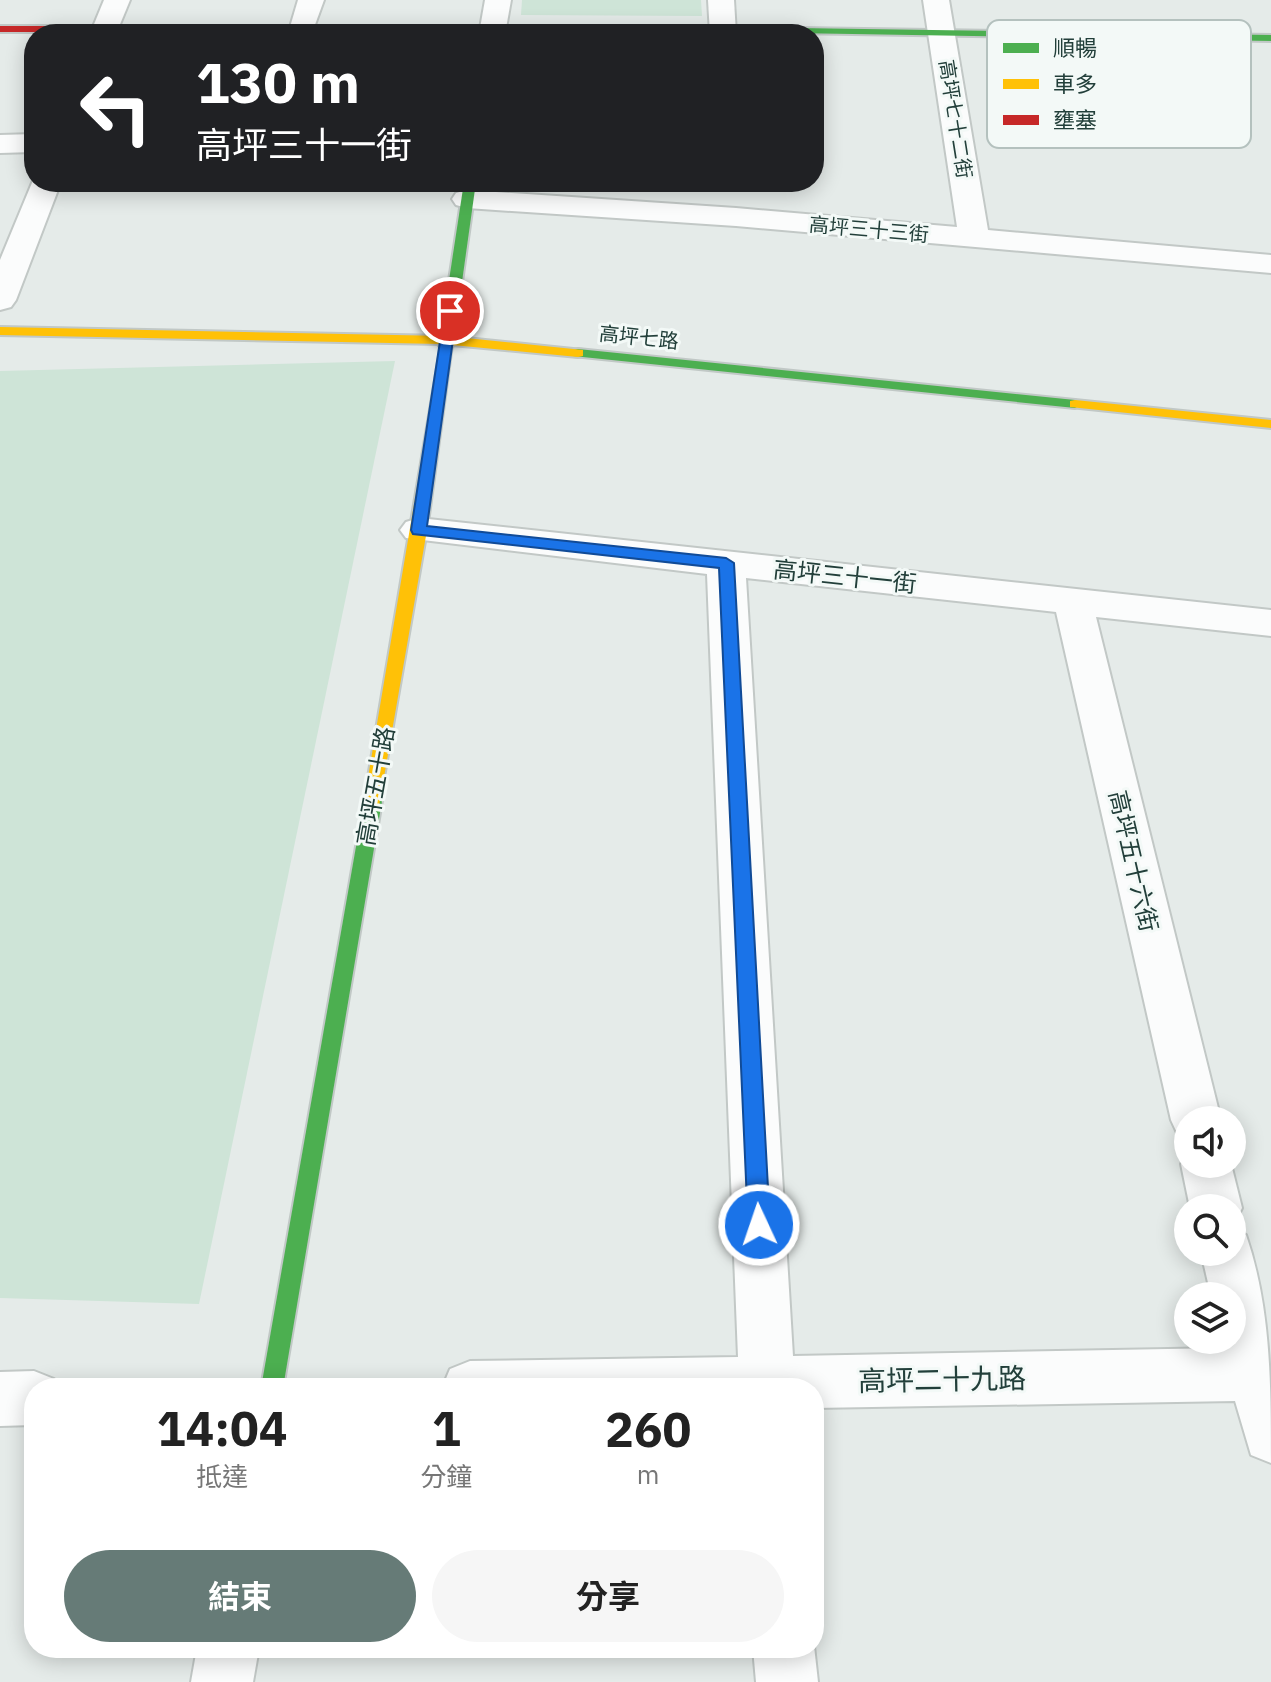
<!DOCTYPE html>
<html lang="zh-TW">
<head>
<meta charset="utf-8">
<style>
	:root { --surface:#fff; --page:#f6f6f6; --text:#222; --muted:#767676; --accent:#667b77 }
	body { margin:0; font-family:"IBM Plex Sans","Noto Sans TC",sans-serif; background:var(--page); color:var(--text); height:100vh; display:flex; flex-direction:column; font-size:30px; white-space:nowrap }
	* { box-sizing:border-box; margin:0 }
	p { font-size:26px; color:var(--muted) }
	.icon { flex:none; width:44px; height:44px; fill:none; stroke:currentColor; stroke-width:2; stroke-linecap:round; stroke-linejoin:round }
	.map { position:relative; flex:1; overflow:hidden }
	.panel { position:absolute; left:24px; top:1378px; width:800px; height:280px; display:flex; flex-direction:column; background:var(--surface); border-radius:32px; box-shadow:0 4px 20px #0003 }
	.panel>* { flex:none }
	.banner { position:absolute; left:24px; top:24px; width:800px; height:168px; border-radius:32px; box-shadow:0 4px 20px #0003; background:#202124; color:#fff; overflow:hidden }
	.controls { position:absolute; left:1174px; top:1106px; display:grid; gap:16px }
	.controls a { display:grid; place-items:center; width:72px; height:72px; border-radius:50%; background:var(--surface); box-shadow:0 4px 20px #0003; font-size:40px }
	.pin { position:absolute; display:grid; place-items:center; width:68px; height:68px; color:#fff; margin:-34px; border:4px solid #fff; border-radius:50%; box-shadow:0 2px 8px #0007 }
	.me { position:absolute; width:88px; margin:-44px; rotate:357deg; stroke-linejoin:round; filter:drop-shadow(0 0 6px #0008) }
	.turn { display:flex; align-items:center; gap:28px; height:168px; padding:0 40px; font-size:36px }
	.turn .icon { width:104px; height:104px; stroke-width:2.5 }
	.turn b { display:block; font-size:56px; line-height:68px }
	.eta { display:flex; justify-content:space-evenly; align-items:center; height:136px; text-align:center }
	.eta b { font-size:48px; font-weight:700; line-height:56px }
	.cta { display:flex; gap:16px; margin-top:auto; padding:16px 40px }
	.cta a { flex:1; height:92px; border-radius:48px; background:var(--accent); color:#fff; font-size:32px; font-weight:700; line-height:92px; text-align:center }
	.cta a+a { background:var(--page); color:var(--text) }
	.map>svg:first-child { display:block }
</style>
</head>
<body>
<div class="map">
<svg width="1271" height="1682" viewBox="0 0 1271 1682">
	<rect width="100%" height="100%" fill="#e5ebe9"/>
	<g fill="#cee4d7">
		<polygon points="522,0 701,0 702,16 521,15"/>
		<polygon points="395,361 199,1304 0,1298 0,371"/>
	</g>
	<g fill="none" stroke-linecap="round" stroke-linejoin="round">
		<defs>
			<g id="street">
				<polygon points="104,0 130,0 116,34 90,34"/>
				<polygon points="298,0 324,0 312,33 299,34 290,27"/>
				<polygon points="485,0 511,0 505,34 479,34"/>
				<polygon points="708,0 734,0 736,34 710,34"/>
				<polygon points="923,0 949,0 988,230 1271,255 1271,273 736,226 467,208 456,205 452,199 456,193 467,190 736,208 957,227"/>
				<polygon points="34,134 34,152 0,153 0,135"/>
				<polygon points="34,178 34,182 61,182 16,300 11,307 0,310 0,260"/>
				<path d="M419,518L1271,610V636L1096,617L1221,1120H1188V1139L1178,1135L1171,1120L1056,612L746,578L793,1356L1223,1348L1221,1340H1232V1296H1211L1201,1252H1232V1230L1246,1235C1271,1307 1271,1386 1271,1463L1251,1455L1235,1401L814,1408V1388H442L450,1369L470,1361L738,1357L707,574L406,538L400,530L406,522Z"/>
				<polygon points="1188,1148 1188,1164 1231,1164 1242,1208 1234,1224 1232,1225 1232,1208 1190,1208 1181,1164"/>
				<polygon points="34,1371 54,1379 58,1388 34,1388 34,1425 0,1426 0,1372"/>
				<polygon points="814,1646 818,1682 756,1682 753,1648"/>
				<polygon points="197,1648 259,1648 253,1682 191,1682"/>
			</g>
			<g id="fast">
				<polygon points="670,26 1271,35 1271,41 666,31 665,29"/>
				<polygon points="464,182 476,182 453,346 446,350 439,346"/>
				<polygon points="578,349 1075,400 1082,404 1075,408 573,356 573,350"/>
				<polygon points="373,794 382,801 283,1388 261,1388 364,801"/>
			</g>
			<g id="slow">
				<polygon points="368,26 670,26 675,29 670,32 364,31 363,29"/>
				<polygon points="0,327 446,336 583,350 583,356 578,357 452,345 427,530 379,806 367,806 364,801 441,344 0,335"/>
				<polygon points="1075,400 1271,420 1271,428 1070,407 1070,401"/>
			</g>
			<polygon id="jam" points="0,26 368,26 373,29 368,32 0,32"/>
		</defs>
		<use href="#street" stroke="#c2c8c6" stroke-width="4"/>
		<use href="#fast" stroke="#c1c8c6" stroke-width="4"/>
		<use href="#slow" stroke="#c1c8c6" stroke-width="4"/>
		<use href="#jam" stroke="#c1c8c6" stroke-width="4"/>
		<use href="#street" fill="#fbfcfc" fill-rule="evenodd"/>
		<use href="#fast" fill="#4caf50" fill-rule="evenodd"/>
		<use href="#slow" fill="#ffc107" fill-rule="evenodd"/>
		<use href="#jam" fill="#c62828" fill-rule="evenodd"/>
	</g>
	<polygon fill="#1a73e8" stroke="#114b97" stroke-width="2" points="445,309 457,311 427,526 726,558 734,563 770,1225 766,1231 759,1234 751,1231 748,1225 719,568 413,534 411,530"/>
	<g text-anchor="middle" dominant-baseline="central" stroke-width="6" stroke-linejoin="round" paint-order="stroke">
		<g font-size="20" fill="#223f3a" stroke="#f3f9f7">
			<text transform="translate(956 119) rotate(81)">高坪七十二街</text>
			<text transform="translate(869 229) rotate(5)">高坪三十三街</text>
			<text transform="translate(639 337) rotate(6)">高坪七路</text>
		</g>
		<g font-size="24" fill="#223f3a" stroke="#f3f9f7">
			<text transform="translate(845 576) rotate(6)">高坪三十一街</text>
			<text transform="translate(375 786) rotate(-80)">高坪五十路</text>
			<text transform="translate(1134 861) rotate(77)">高坪五十六街</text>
		</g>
		<g font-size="28" fill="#223f3a" stroke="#f3f9f7">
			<text transform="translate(942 1379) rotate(-1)">高坪二十九路</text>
		</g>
	</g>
	<rect x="987" y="20" width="264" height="128" rx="12" fill="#f3f9f7" stroke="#b4c1be" stroke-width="2"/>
	<rect x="1003" y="43" width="36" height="10" fill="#4caf50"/>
	<rect x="1003" y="79" width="36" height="10" fill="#ffc107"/>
	<rect x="1003" y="115" width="36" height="10" fill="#c62828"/>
	<g font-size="22" fill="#223f3a">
		<text x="1053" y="56">順暢</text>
		<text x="1053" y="92">車多</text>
		<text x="1053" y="128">壅塞</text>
	</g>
</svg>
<div class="controls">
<a><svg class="icon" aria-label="sound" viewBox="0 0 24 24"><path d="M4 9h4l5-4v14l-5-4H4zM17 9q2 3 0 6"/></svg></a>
<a><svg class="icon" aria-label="search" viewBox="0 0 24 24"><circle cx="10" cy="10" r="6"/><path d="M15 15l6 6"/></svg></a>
<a><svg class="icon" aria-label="layers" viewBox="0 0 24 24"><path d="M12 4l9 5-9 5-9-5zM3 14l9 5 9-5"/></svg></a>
</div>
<div class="pin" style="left:450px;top:311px;background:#d93025"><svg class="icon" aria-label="arrive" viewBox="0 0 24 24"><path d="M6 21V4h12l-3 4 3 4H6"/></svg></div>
<svg class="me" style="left:759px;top:1225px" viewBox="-20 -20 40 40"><circle r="17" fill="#1a73e8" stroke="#fff" stroke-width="3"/><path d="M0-11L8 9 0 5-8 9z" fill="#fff"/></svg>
<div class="banner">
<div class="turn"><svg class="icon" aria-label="left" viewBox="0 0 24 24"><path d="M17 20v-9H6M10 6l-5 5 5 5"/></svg><div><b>130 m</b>高坪三十一街</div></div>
</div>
<section class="panel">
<div class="eta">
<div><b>14:04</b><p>抵達</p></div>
<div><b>1</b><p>分鐘</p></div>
<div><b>260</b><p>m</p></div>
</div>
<div class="cta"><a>結束</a><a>分享</a></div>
</section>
</div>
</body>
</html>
